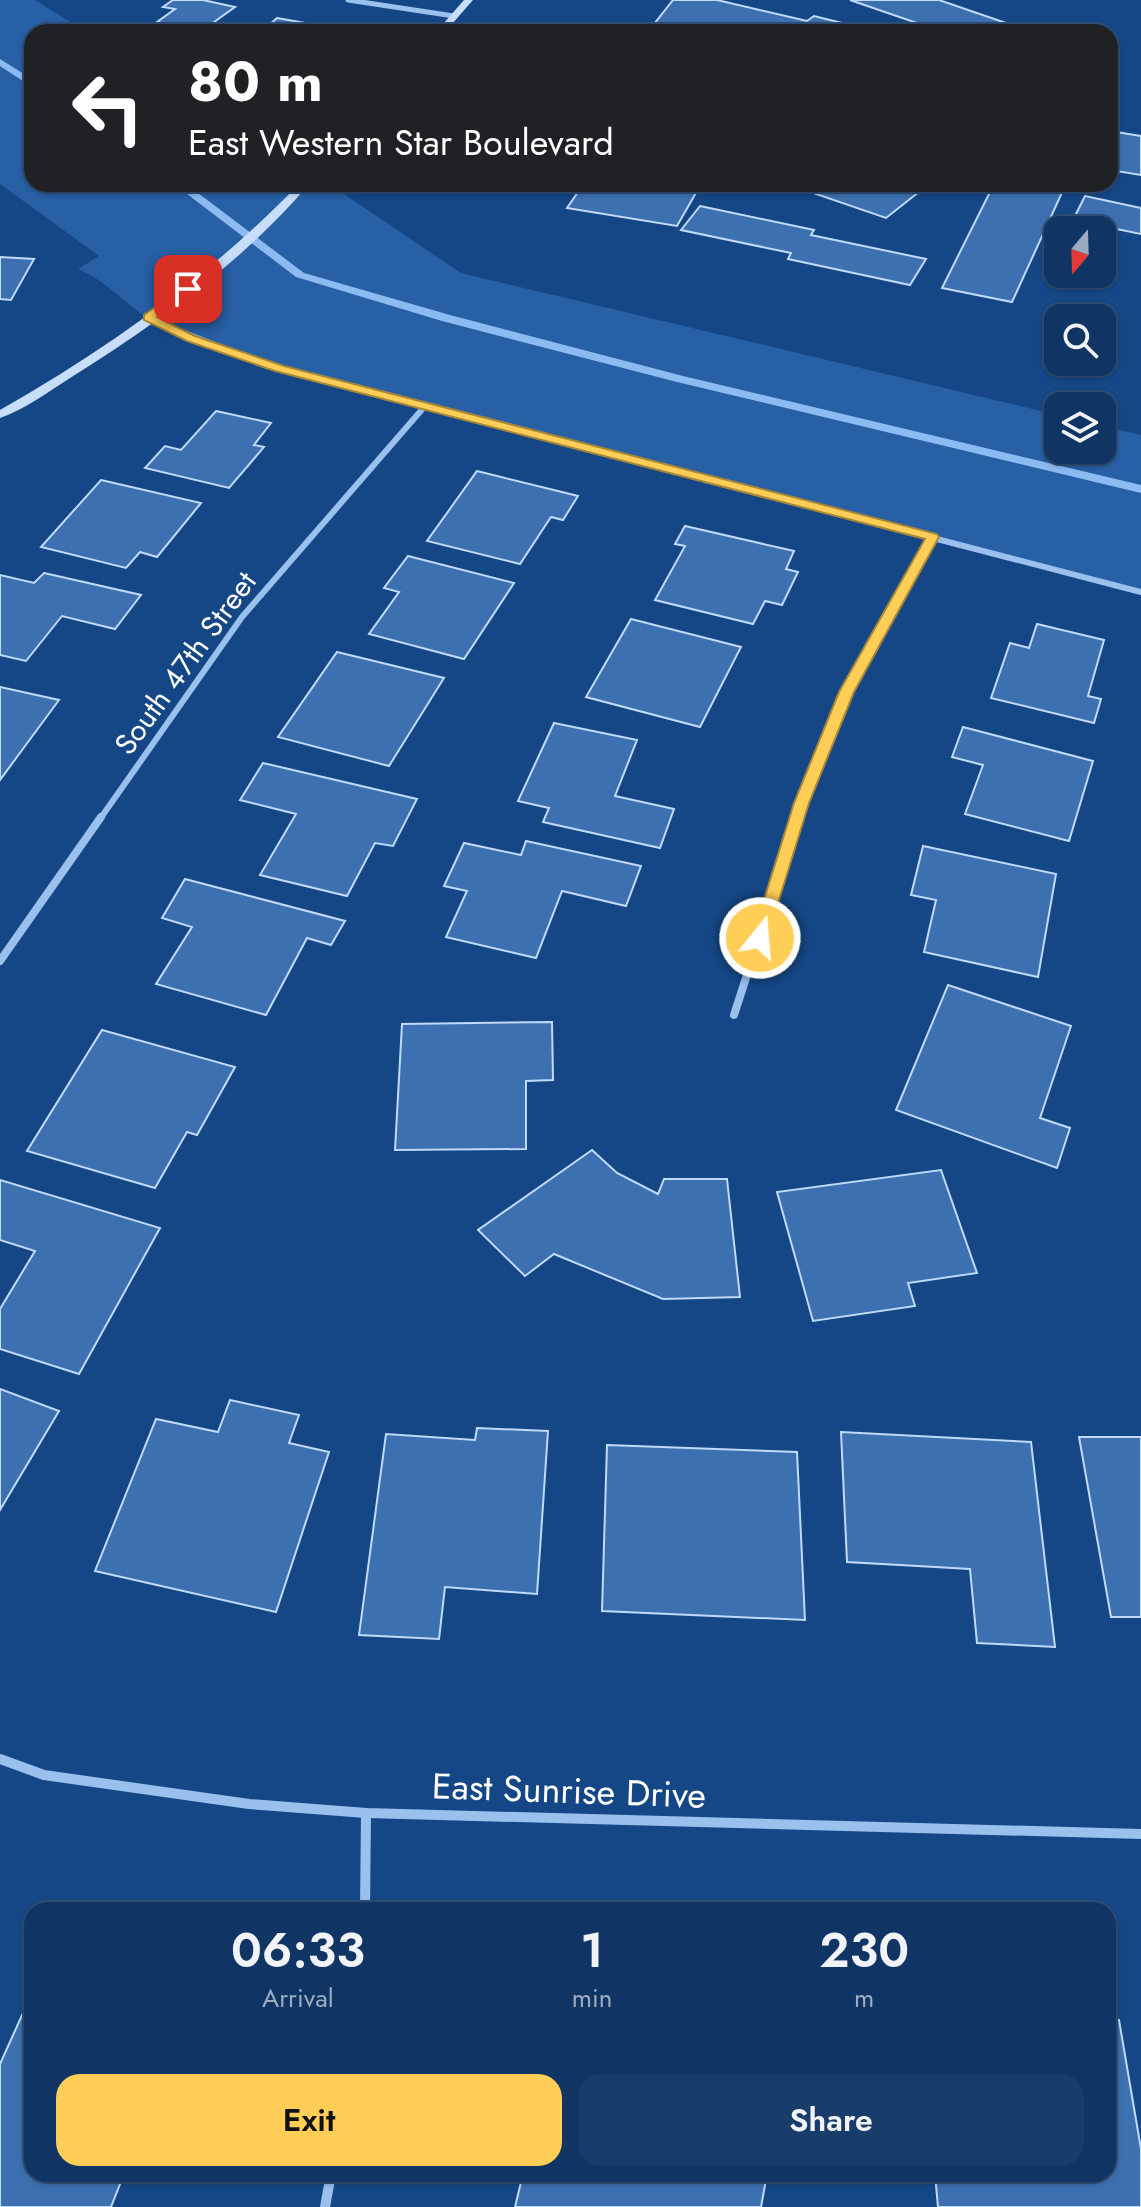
<!DOCTYPE html>
<html lang="en">
<head>
<meta charset="utf-8">
<style>
	:root { --surface:#103564; --page:#193d6a; --text:#f1f3f6; --muted:#9cabbf; --line:#305078; --accent:#ffce57 }
	body { margin:0; font-family:Jost,sans-serif; background:var(--page); color:var(--text); height:100vh; display:flex; flex-direction:column; font-size:30px; white-space:nowrap }
	* { box-sizing:border-box; margin:0 }
	p { font-size:26px; color:var(--muted) }
	.icon { flex:none; width:44px; height:44px; fill:none; stroke:currentColor; stroke-width:2; stroke-linecap:round; stroke-linejoin:round }
	.map { position:relative; flex:1; overflow:hidden }
	.sheet { position:absolute; left:24px; top:1902px; width:1092px; height:280px; display:flex; flex-direction:column; background:var(--surface); border-radius:24px; box-shadow:0 2px 6px #0004,0 0 0 2px var(--line) }
	.sheet>* { flex:none }
	.top-card { position:absolute; left:24px; top:24px; width:1094px; height:168px; border-radius:24px; box-shadow:0 2px 6px #0004,0 0 0 2px var(--line); background:#202124; color:#fff; overflow:hidden }
	.needle { width:52px; rotate:199deg }
	.controls { position:absolute; left:1044px; top:216px; display:grid; gap:16px }
	.controls a { display:grid; place-items:center; width:72px; height:72px; border-radius:16px; background:var(--surface); box-shadow:0 2px 6px #0004,0 0 0 2px var(--line); font-size:40px }
	.pin { position:absolute; display:grid; place-items:center; width:68px; height:68px; color:#fff; margin:-34px; border-radius:16px; box-shadow:0 4px 12px #0006 }
	.me { position:absolute; width:88px; margin:-44px; rotate:17deg; stroke-linejoin:round; filter:drop-shadow(0 0 6px #0008) }
	.turn { display:flex; align-items:center; gap:28px; height:168px; padding:0 32px; font-size:36px }
	.turn .icon { width:104px; height:104px; stroke-width:2.5 }
	.turn b { display:block; font-size:56px; line-height:68px }
	.eta { display:flex; justify-content:space-evenly; align-items:center; height:136px; text-align:center }
	.eta b { font-size:48px; font-weight:600; line-height:56px }
	.button { display:flex; gap:16px; margin-top:auto; padding:16px 32px }
	.button a { flex:1; height:92px; border-radius:24px; background:var(--accent); color:#111; font-size:32px; font-weight:600; line-height:92px; text-align:center }
	.button a+a { background:var(--page); color:var(--text) }
	.map>svg:first-child { display:block }
</style>
</head>
<body>
<div class="map">
<svg width="1141" height="2207" viewBox="0 0 1141 2207">
	<rect width="100%" height="100%" fill="#154786"/>
	<path fill="#2760a5" d="M0,0H35L86,32H32V184H329L461,273L1058,415V450H1102V426L1141,435V592L279,368C236,354 190,341 150,319C124,304 106,280 78,269L99,256L0,184Z"/>
	<g fill="none" stroke-linecap="round" stroke-linejoin="round">
		<g fill="#8cbbf1" fill-rule="evenodd">
			<polygon points="0,59 32,79 32,87 0,66"/>
			<polygon points="174,184 186,184 304,273 450,315 683,376 1141,485 1141,493 677,382 442,321 296,277"/>
		</g>
	</g>
	<g fill="#3d70b0" stroke="#bfdafa" stroke-width="2">
		<polygon points="173,0 203,0 235,7 200,32 161,32 171,25 157,22 175,9 163,7"/>
		<polygon points="673,0 717,0 807,21 814,16 879,32 667,32 651,28"/>
		<polygon points="850,0 939,0 1009,24 995,32 943,32"/>
		<polygon points="277,18 333,28 329,32 261,32"/>
		<polygon points="1110,131 1141,136 1141,175 1110,170"/>
		<polygon points="530,184 701,184 677,226 567,208 578,192"/>
		<polygon points="829,184 929,184 886,218 816,194"/>
		<polygon points="994,184 1065,186 1012,302 942,288"/>
		<polygon points="1085,196 1141,208 1141,234 1073,220"/>
		<polygon points="700,206 814,230 811,235 926,259 910,285 788,259 791,253 681,230"/>
		<polygon points="0,257 34,259 11,300 0,299"/>
		<polygon points="216,411 271,423 254,445 264,447 229,488 145,468 165,446 181,450"/>
		<polygon points="477,471 578,496 563,520 551,517 520,564 427,541"/>
		<polygon points="101,480 201,503 157,557 140,552 126,568 41,547"/>
		<polygon points="685,526 794,551 786,569 798,572 782,605 765,601 753,624 655,600 685,546 675,544"/>
		<polygon points="408,556 514,583 464,659 369,634 399,592 384,588"/>
		<polygon points="44,573 141,595 115,629 62,616 26,661 0,655 0,575 34,583"/>
		<polygon points="631,619 741,647 700,727 586,697"/>
		<polygon points="1037,624 1104,640 1088,696 1101,699 1094,723 991,698 1010,643 1029,648"/>
		<polygon points="337,652 444,678 389,766 278,737"/>
		<polygon points="0,687 59,700 0,780"/>
		<polygon points="554,723 637,740 615,796 674,809 660,848 543,822 549,808 518,801"/>
		<polygon points="963,727 1093,761 1069,841 965,814 983,765 952,757"/>
		<polygon points="263,763 417,799 393,846 375,843 347,896 260,875 296,814 240,800"/>
		<polygon points="526,841 641,866 626,906 562,891 536,958 446,937 467,891 444,886 464,843 521,855"/>
		<polygon points="923,846 1056,874 1038,977 924,952 936,900 911,895"/>
		<polygon points="185,879 345,921 331,945 307,938 266,1015 156,984 192,927 162,918"/>
		<polygon points="948,985 1071,1026 1040,1118 1070,1128 1057,1168 896,1110"/>
		<polygon points="552,1022 553,1080 526,1081 526,1149 395,1150 402,1024"/>
		<polygon points="102,1030 235,1067 197,1135 187,1132 155,1188 27,1151"/>
		<polygon points="592,1150 617,1173 658,1194 664,1179 727,1179 740,1297 663,1299 554,1254 525,1276 478,1230"/>
		<polygon points="941,1170 977,1273 908,1283 915,1306 813,1321 777,1192"/>
		<polygon points="0,1180 160,1228 79,1374 0,1349 0,1309 35,1251 0,1240"/>
		<polygon points="0,1389 59,1411 0,1510"/>
		<polygon points="230,1400 299,1415 289,1443 329,1452 276,1612 95,1571 156,1419 218,1432"/>
		<polygon points="477,1428 548,1431 537,1594 445,1587 439,1639 359,1635 386,1434 475,1440"/>
		<polygon points="841,1432 1031,1442 1055,1647 977,1643 970,1569 847,1562"/>
		<polygon points="1079,1437 1141,1437 1141,1617 1111,1617"/>
		<polygon points="607,1445 797,1452 805,1620 602,1611"/>
		<polygon points="32,1993 32,2174 124,2174 111,2207 0,2207 0,2064"/>
		<polygon points="1108,2020 1119,2020 1141,2149 1141,2207 938,2207 935,2174 1108,2174"/>
		<polygon points="523,2174 767,2174 761,2207 515,2207"/>
	</g>
	<g fill="none" stroke-linecap="round" stroke-linejoin="round">
		<g stroke="#9ac0ee" stroke-width="5">
			<polyline points="348,0 454,16"/>
			<polyline points="148,318 244,356"/>
		</g>
		<g stroke="#9ac0ee" stroke-width="6">
			<polyline points="238,354 279,368 1141,592"/>
			<polyline points="100,819 242,617 425,406"/>
			<polyline points="797,819 846,692 933,537"/>
		</g>
		<g stroke="#9ac0ee" stroke-width="8">
			<polyline points="0,961 101,817"/>
			<polyline points="734,1015 798,817"/>
		</g>
		<g stroke="#9ac0ee" stroke-width="10">
			<polyline points="0,1759 44,1775 249,1804 366,1813 1141,1834"/>
			<polyline points="365,1910 366,1813"/>
			<polyline points="325,2207 331,2174"/>
		</g>
		<g fill="#c7ddfa" fill-rule="evenodd">
			<polygon points="464,0 473,0 445,32 436,32"/>
			<path d="M299,184H309C243,262 155,325 70,378C48,392 24,410 0,418V410C109,348 211,275 299,184Z"/>
		</g>
	</g>
	<polygon fill="#ffce57" stroke="#a68639" stroke-width="2" points="183,287 193,289 157,317 195,336 284,366 937,534 939,537 854,692 809,803 766,942 754,942 752,938 794,803 839,692 925,539 275,371 187,341 144,320 144,315"/>
	<g text-anchor="middle" dominant-baseline="central" stroke-width="6" stroke-linejoin="round" paint-order="stroke">
		<g font-size="30" fill="#fff" stroke="#154786">
			<text transform="translate(185 663) rotate(-54)">South 47th Street</text>
		</g>
		<g font-size="36" fill="#fff" stroke="#154786">
			<text transform="translate(569 1790) rotate(2)">East Sunrise Drive</text>
		</g>
	</g>
</svg>
<div class="controls">
<a><svg class="needle" viewBox="-14 -14 28 28"><path d="M0-13l5 13h-10z" fill="#e53935"/><path d="M0 13l5-13h-10z" fill="#9cabbf"/></svg></a>
<a><svg class="icon" aria-label="search" viewBox="0 0 24 24"><circle cx="10" cy="10" r="6"/><path d="M15 15l6 6"/></svg></a>
<a><svg class="icon" aria-label="layers" viewBox="0 0 24 24"><path d="M12 4l9 5-9 5-9-5zM3 14l9 5 9-5"/></svg></a>
</div>
<div class="pin" style="left:188px;top:289px;background:#d93025"><svg class="icon" aria-label="arrive" viewBox="0 0 24 24"><path d="M6 21V4h12l-3 4 3 4H6"/></svg></div>
<svg class="me" style="left:760px;top:938px" viewBox="-20 -20 40 40"><circle r="17" fill="#ffce57" stroke="#fff" stroke-width="3"/><path d="M0-11L8 9 0 5-8 9z" fill="#fff"/></svg>
<div class="top-card">
<div class="turn"><svg class="icon" aria-label="left" viewBox="0 0 24 24"><path d="M17 20v-9H6M10 6l-5 5 5 5"/></svg><div><b>80 m</b>East Western Star Boulevard</div></div>
</div>
<section class="sheet">
<div class="eta">
<div><b>06:33</b><p>Arrival</p></div>
<div><b>1</b><p>min</p></div>
<div><b>230</b><p>m</p></div>
</div>
<div class="button"><a>Exit</a><a>Share</a></div>
</section>
</div>
</body>
</html>
